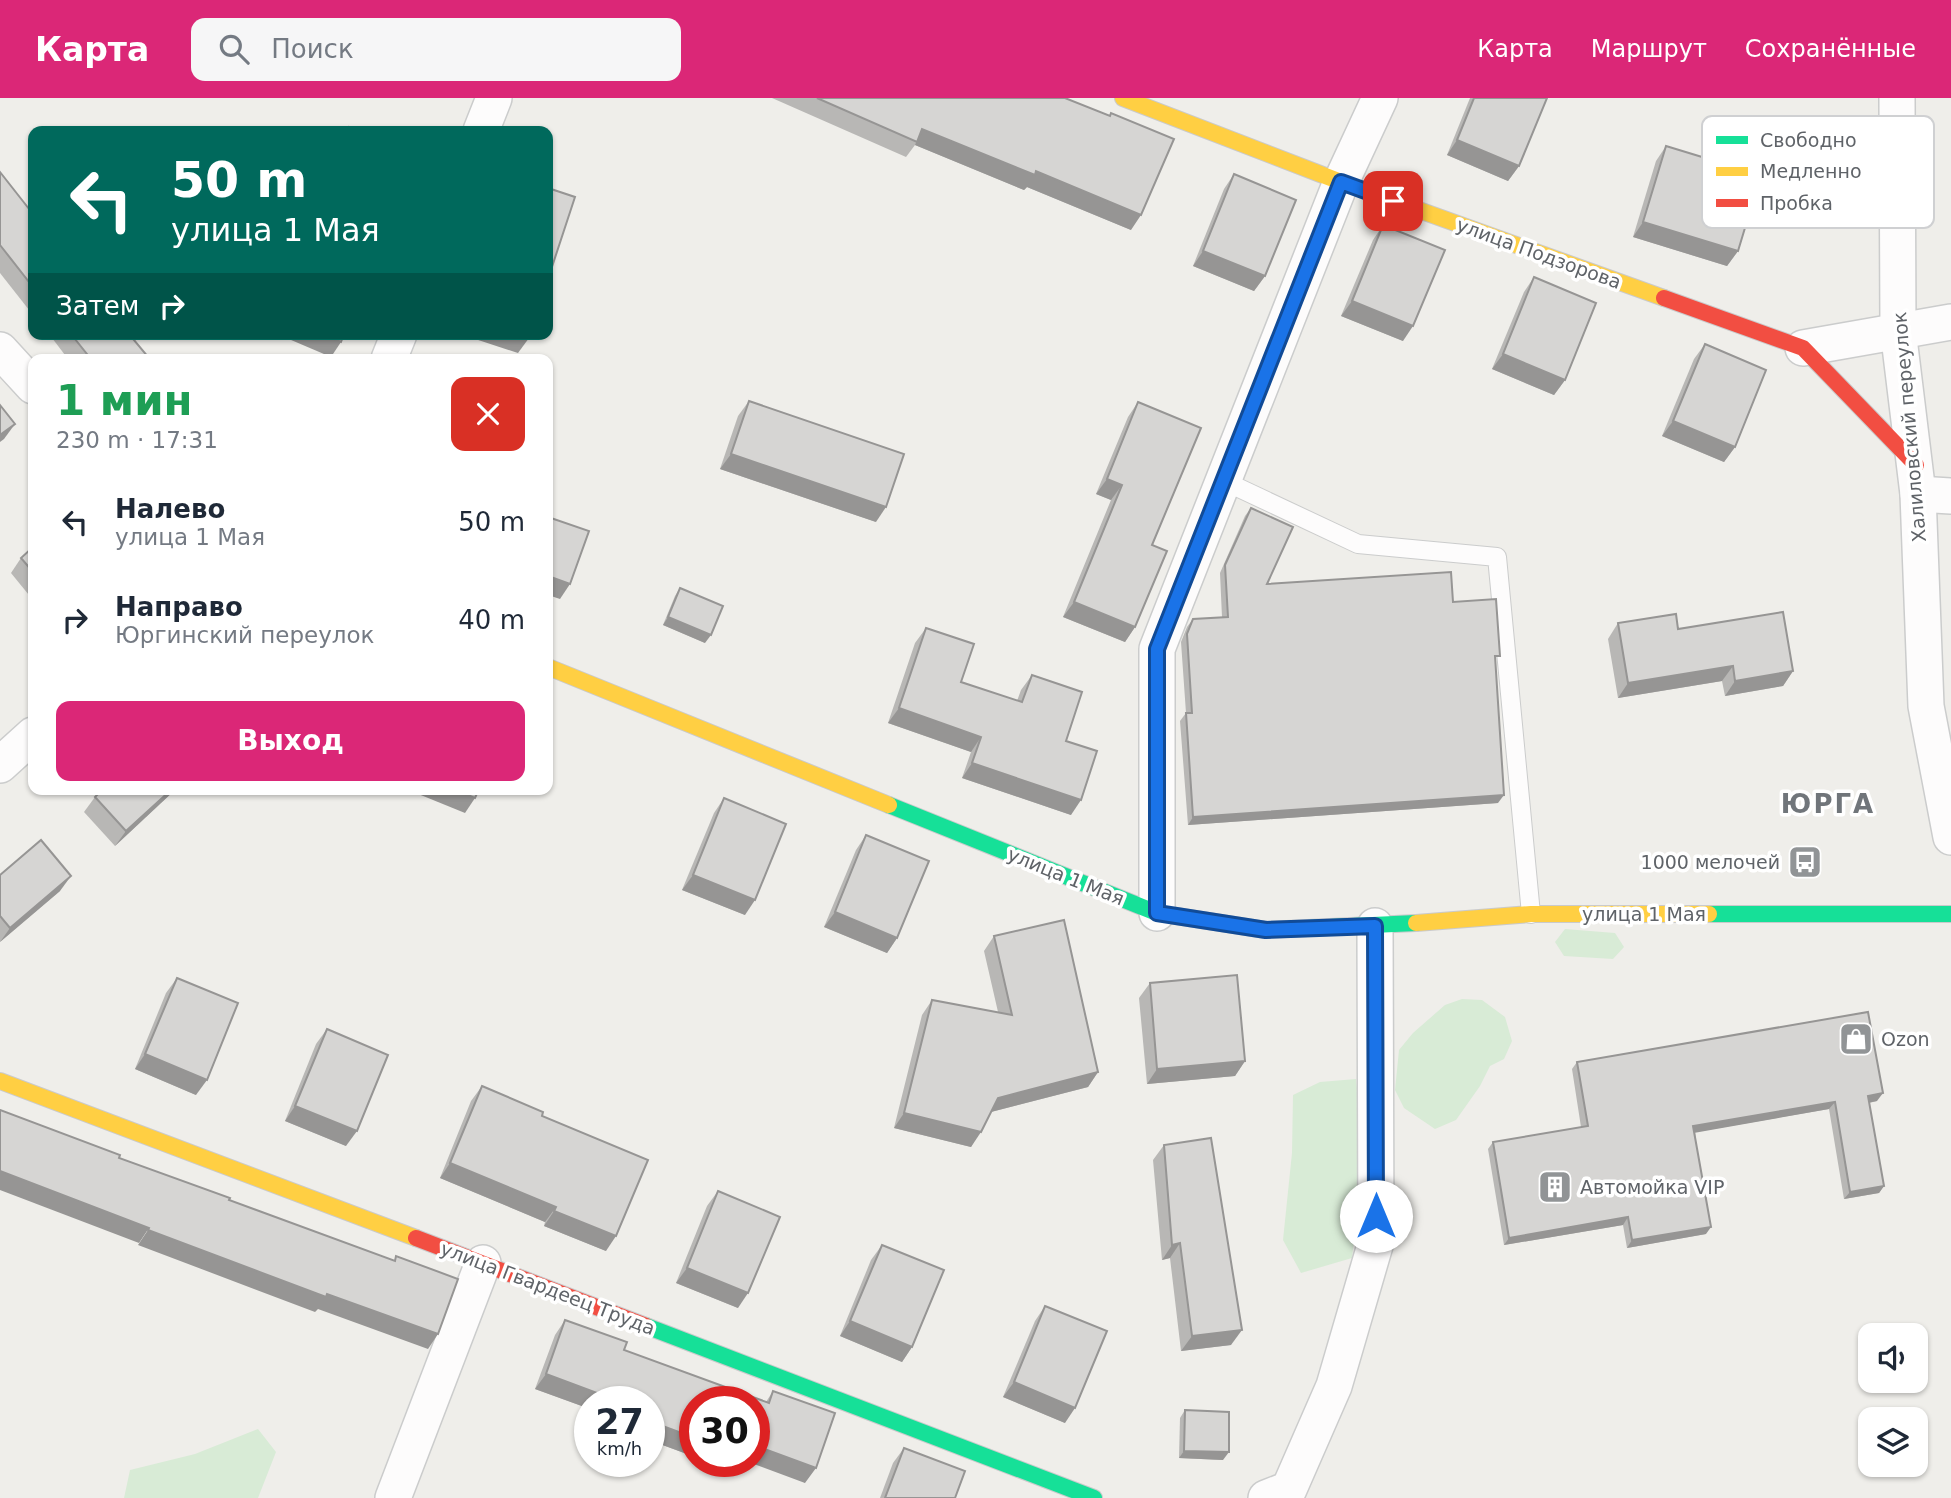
<!DOCTYPE html>
<html lang="ru">
<head>
<meta charset="utf-8">
<style>
	:root { --surface:#fff; --page:#f6f6f7; --text:#1f2937; --muted:#747a83; --accent:#db2777 }
	body { margin:0; font-family:"DejaVu Sans",sans-serif; background:var(--page); color:var(--text); height:100vh; display:flex; flex-direction:column; font-size:26px; white-space:nowrap }
	* { box-sizing:border-box; margin:0 }
	p { font-size:23px; color:var(--muted) }
	.icon { flex:none; width:38px; height:38px; fill:none; stroke:currentColor; stroke-width:2; stroke-linecap:round; stroke-linejoin:round }
	.map { position:relative; flex:1; overflow:hidden }
	.drawer { position:absolute; left:28px; top:256px; width:525px; height:441px; display:flex; flex-direction:column; background:var(--surface); border-radius:14px; box-shadow:0 2px 5px #0004 }
	.drawer>* { flex:none }
	.guide { position:absolute; left:28px; top:28px; width:525px; height:214px; border-radius:14px; box-shadow:0 2px 5px #0004; background:#00695c; color:#fff; overflow:hidden }
	.fabs { position:absolute; left:1858px; top:1225px; display:grid; gap:14px }
	.fabs a { display:grid; place-items:center; width:70px; height:70px; border-radius:14px; background:var(--surface); box-shadow:0 2px 5px #0004; font-size:35px }
	.speed { position:absolute; left:574px; top:1288px; display:flex; gap:14px; font-size:35px; font-weight:700; text-align:center }
	.speed>* { display:grid; place-content:center; width:91px; height:91px; border-radius:50%; background:var(--surface); box-shadow:0 2px 5px #0004; line-height:1 }
	.speed small { font-size:18px; font-weight:400 }
	.speed .limit { border:10px solid #d22; background:#fff; color:#111 }
	.pin { position:absolute; display:grid; place-items:center; width:60px; height:60px; color:#fff; margin:-30px; border-radius:14px; box-shadow:0 4px 10px #0006 }
	.me { position:absolute; width:77px; margin:-38px; rotate:0deg; stroke-linejoin:round; filter:drop-shadow(0 0 5px #0008) }
	.turn { display:flex; align-items:center; gap:24px; height:147px; padding:0 28px; font-size:32px }
	.turn .icon { width:91px; height:91px; stroke-width:2.5 }
	.turn b { display:block; font-size:49px; line-height:60px }
	.then { display:flex; align-items:center; height:66px; padding:0 28px; background:#0003; gap:14px; font-size:26px }
	.round { display:grid; place-items:center; flex:none; width:74px; height:74px; border-radius:14px; background:var(--page) }
	.summary { display:flex; align-items:center; justify-content:space-between; height:119px; padding:0 28px }
	h1 { font-size:42px; font-weight:700; line-height:52px; color:#1e9e55 }
	.action { display:flex; gap:14px; margin-top:auto; padding:14px 28px }
	.action a { flex:1; height:80px; border-radius:14px; background:var(--accent); color:#fff; font-size:28px; font-weight:700; line-height:80px; text-align:center }
	ul { padding:0; list-style:none }
	li { display:flex; align-items:center; gap:21px; height:98px; padding:0 28px }
	li div { flex:1 }
	li b { display:block; font-size:26px }
	li em { font-style:normal }
	header { display:flex; align-items:center; gap:42px; box-sizing:border-box; height:98px; padding:0 35px; background:var(--accent); color:#fff }
	header strong { font-size:33px }
	nav { display:flex; gap:38px; margin-inline-start:auto; font-size:24px }
	.search { width:490px; height:63px; background:var(--page); display:flex; align-items:center; gap:18px; box-sizing:border-box; padding:0 24px; border-radius:14px; color:var(--muted); font-size:26px }
	.map>svg:first-child { display:block }
</style>
</head>
<body>
<header>
<strong>Карта</strong>
<div class="search"><svg class="icon" aria-label="search" viewBox="0 0 24 24"><circle cx="10" cy="10" r="6"/><path d="M15 15l6 6"/></svg>Поиск</div>
<nav><a>Карта</a><a>Маршрут</a><a>Сохранённые</a></nav>
</header>
<div class="map">
<svg width="1951" height="1400" viewBox="0 0 1951 1400">
	<rect width="100%" height="100%" fill="#efeeea"/>
	<g fill="#d8ebd6">
		<polygon points="1565,831 1615,835 1624,849 1613,861 1564,858 1555,844"/>
		<polygon points="1462,901 1482,902 1505,919 1512,943 1504,961 1490,968 1480,988 1456,1022 1435,1031 1404,1010 1395,992 1399,952 1413,935 1445,907"/>
		<polygon points="1356,981 1364,1056 1352,1160 1301,1175 1283,1142 1292,1055 1293,997 1320,984"/>
		<polygon points="258,1331 276,1354 258,1400 124,1400 130,1372 195,1356"/>
	</g>
	<g fill="none" stroke-linecap="round" stroke-linejoin="round">
		<defs>
			<polyline id="lane" points="1224,383 1358,446 1497,459 1531,816"/>
			<g id="street">
				<polyline points="1897,0 1898,232 1918,396 1926,608 1951,739"/>
				<polyline points="481,33 494,0"/>
				<polyline points="1803,250 1951,224"/>
				<polyline points="0,252 33,288"/>
				<polyline points="389,261 399,236"/>
				<polyline points="1918,396 1951,398"/>
				<polyline points="0,667 33,637"/>
				<polyline points="1157,815 1157,551 1341,84 1380,0"/>
				<polyline points="393,1400 483,1165"/>
				<polyline points="1266,1400 1289,1391 1334,1288 1376,1144 1375,828"/>
			</g>
			<g id="fast">
				<polyline points="889,707 1157,815 1266,832 1416,825"/>
				<polyline points="1709,816 1951,816"/>
				<polyline points="646,1228 1094,1400"/>
			</g>
			<g id="slow">
				<polyline points="1123,0 1341,84 1664,200"/>
				<polyline points="548,569 889,707"/>
				<polyline points="1416,825 1531,816 1709,816"/>
				<polyline points="0,983 416,1140"/>
			</g>
			<g id="jam">
				<polyline points="1664,200 1803,250 1916,367"/>
				<polyline points="416,1140 646,1228"/>
			</g>
		</defs>
		<use href="#lane" stroke="#cbcccc" stroke-width="20"/>
		<use href="#street" stroke="#cbcccc" stroke-width="38"/>
		<use href="#fast" stroke="#cacacb" stroke-width="18"/>
		<use href="#slow" stroke="#cacacb" stroke-width="18"/>
		<use href="#jam" stroke="#cacacb" stroke-width="18"/>
		<use href="#lane" stroke="#fdfcfc" stroke-width="18"/>
		<use href="#street" stroke="#fdfcfc" stroke-width="35"/>
		<use href="#fast" stroke="#16e098" stroke-width="16"/>
		<use href="#slow" stroke="#ffcf43" stroke-width="16"/>
		<use href="#jam" stroke="#f24e42" stroke-width="16"/>
	</g>
	<g fill="#b8b7b5">
		<polygon points="772,0 1065,0 1109,18 1111,15 1131,132 1027,89 1024,92 915,47 906,59"/>
		<polygon points="1470,0 1547,0 1519,68 1508,83 1447,57"/>
		<polygon points="1666,48 1738,153 1727,168 1633,139 1656,63"/>
		<polygon points="0,74 33,116 33,217 0,175"/>
		<polygon points="1234,76 1265,178 1254,193 1193,168 1224,91"/>
		<polygon points="1383,127 1403,243 1341,218 1373,142"/>
		<polygon points="1534,179 1565,282 1554,297 1492,271 1524,194"/>
		<polygon points="49,236 129,236 148,261 68,261"/>
		<polygon points="1705,246 1735,349 1724,364 1662,338 1694,261"/>
		<polygon points="749,303 876,424 720,371 738,318"/>
		<polygon points="1138,304 1152,447 1135,529 1125,544 1063,519 1111,402 1096,396 1128,319"/>
		<polygon points="1251,410 1267,486 1453,504 1495,565 1498,705 1188,727 1180,623 1186,615 1181,544 1187,529 1193,521 1222,519 1220,475 1245,418"/>
		<polygon points="33,449 33,502 11,475 21,460"/>
		<polygon points="680,490 705,545 663,527 675,498"/>
		<polygon points="1618,525 1678,531 1793,573 1783,588 1725,598 1722,583 1618,600 1608,541"/>
		<polygon points="926,530 961,584 1017,603 1021,592 1032,577 1066,643 1071,717 962,680 971,654 888,625 915,545"/>
		<polygon points="103,691 176,691 115,748 84,714 95,699"/>
		<polygon points="724,700 745,817 682,792 714,715"/>
		<polygon points="866,737 897,840 887,855 824,829 856,752"/>
		<polygon points="0,777 60,793 0,844"/>
		<polygon points="994,838 1098,974 1088,989 991,1014 971,1049 894,1030 922,917 932,902 998,914 984,853"/>
		<polygon points="177,880 196,997 135,971 166,895"/>
		<polygon points="1150,885 1245,963 1235,978 1147,986 1139,900"/>
		<polygon points="327,931 346,1048 285,1023 316,946"/>
		<polygon points="1577,964 1877,1003 1869,1005 1884,1088 1879,1095 1844,1101 1829,1011 1695,1034 1706,1136 1627,1150 1623,1127 1504,1147 1488,1051 1493,1044 1581,1029 1572,971"/>
		<polygon points="482,988 542,1018 606,1153 544,1128 545,1124 440,1080 471,1003"/>
		<polygon points="1164,1047 1231,1247 1181,1253 1170,1160 1162,1162 1153,1062"/>
		<polygon points="718,1093 738,1210 676,1185 707,1108"/>
		<polygon points="882,1147 912,1249 902,1264 840,1238 871,1162"/>
		<polygon points="1045,1208 1065,1325 1003,1299 1035,1223"/>
		<polygon points="565,1222 624,1252 766,1304 773,1293 805,1385 695,1304 695,1359 649,1342 649,1304 590,1304 590,1311 535,1291 555,1237"/>
		<polygon points="1185,1312 1223,1362 1179,1360 1180,1320"/>
		<polygon points="904,1350 955,1400 880,1400 893,1365"/>
	</g>
	<g fill="#969594">
		<polygon points="922,31 1036,73 1141,117 1131,132 1027,89 1024,92 915,47"/>
		<polygon points="1457,42 1519,68 1508,83 1447,57"/>
		<polygon points="1643,124 1738,153 1727,168 1633,139"/>
		<polygon points="1203,153 1265,178 1254,193 1193,168"/>
		<polygon points="1352,203 1413,228 1403,243 1341,218"/>
		<polygon points="277,236 324,236 341,244 331,259"/>
		<polygon points="460,236 517,236 529,240 518,255"/>
		<polygon points="1503,256 1565,282 1554,297 1492,271"/>
		<polygon points="1673,323 1735,349 1724,364 1662,338"/>
		<polygon points="15,326 4,341 0,344 0,337"/>
		<polygon points="731,356 886,409 876,424 720,371"/>
		<polygon points="1107,381 1122,387 1111,402 1096,396"/>
		<polygon points="548,478 570,486 560,501 548,497"/>
		<polygon points="1074,504 1135,529 1125,544 1063,519"/>
		<polygon points="668,519 711,537 705,545 663,527"/>
		<polygon points="1733,568 1722,583 1618,600 1628,585"/>
		<polygon points="1793,573 1783,588 1725,598 1735,583"/>
		<polygon points="899,610 981,639 971,654 888,625"/>
		<polygon points="972,665 1081,702 1071,717 962,680"/>
		<polygon points="172,691 176,691 115,748 126,733"/>
		<polygon points="406,691 453,691 475,700 465,715"/>
		<polygon points="1504,697 1498,705 1188,727 1193,719"/>
		<polygon points="693,777 755,802 745,817 682,792"/>
		<polygon points="71,778 60,793 0,844 10,830"/>
		<polygon points="835,814 897,840 887,855 824,829"/>
		<polygon points="145,956 207,982 196,997 135,971"/>
		<polygon points="1245,963 1235,978 1147,986 1157,971"/>
		<polygon points="1098,974 1088,989 987,1015 998,1000"/>
		<polygon points="1883,995 1877,1003 1862,1006 1868,998"/>
		<polygon points="1835,1004 1829,1011 1688,1036 1693,1028"/>
		<polygon points="295,1008 357,1033 346,1048 285,1023"/>
		<polygon points="904,1015 981,1034 971,1049 894,1030"/>
		<polygon points="450,1065 556,1109 545,1124 440,1080"/>
		<polygon points="0,1073 149,1130 139,1145 0,1092"/>
		<polygon points="1884,1088 1879,1095 1844,1101 1850,1094"/>
		<polygon points="554,1113 616,1138 606,1153 544,1128"/>
		<polygon points="1628,1119 1623,1127 1504,1147 1509,1140"/>
		<polygon points="1711,1129 1706,1136 1627,1150 1632,1142"/>
		<polygon points="148,1132 438,1236 428,1251 318,1211 315,1214 138,1147"/>
		<polygon points="1180,1145 1170,1160 1162,1162 1172,1147"/>
		<polygon points="687,1170 748,1195 738,1210 676,1185"/>
		<polygon points="850,1223 912,1249 902,1264 840,1238"/>
		<polygon points="1242,1232 1231,1247 1181,1253 1192,1238"/>
		<polygon points="546,1276 621,1304 590,1304 590,1311 535,1291"/>
		<polygon points="1014,1284 1075,1310 1065,1325 1003,1299"/>
		<polygon points="649,1323 695,1340 695,1359 649,1342"/>
		<polygon points="754,1347 816,1370 805,1385 746,1363 754,1363"/>
		<polygon points="1184,1353 1229,1354 1223,1362 1179,1360"/>
	</g>
	<g fill="#d6d5d3" stroke="#969594" stroke-width="2">
		<polygon points="817,0 1065,0 1110,18 1111,15 1174,41 1141,117 1036,73 1035,77 922,31 917,44"/>
		<polygon points="1474,0 1547,0 1519,68 1457,42"/>
		<polygon points="349,29 359,33 347,33"/>
		<polygon points="1666,48 1761,77 1738,153 1643,124"/>
		<polygon points="0,74 33,116 33,189 0,147"/>
		<polygon points="1234,76 1296,102 1265,178 1203,153"/>
		<polygon points="548,90 575,99 548,181"/>
		<polygon points="1383,127 1445,152 1413,228 1352,203"/>
		<polygon points="1534,179 1596,205 1565,282 1503,256"/>
		<polygon points="71,236 129,236 149,260 91,261"/>
		<polygon points="324,236 344,236 341,244"/>
		<polygon points="517,236 530,236 529,240"/>
		<polygon points="1705,246 1766,272 1735,349 1673,323"/>
		<polygon points="749,303 904,356 886,409 731,356"/>
		<polygon points="1138,304 1201,330 1152,447 1167,453 1135,529 1074,504 1122,387 1107,381"/>
		<polygon points="0,307 15,326 0,337"/>
		<polygon points="1251,410 1293,429 1267,486 1451,474 1453,504 1496,501 1500,558 1495,558 1504,697 1193,719 1186,615 1192,615 1187,536 1193,521 1228,519 1225,467"/>
		<polygon points="548,419 589,433 570,486 548,478"/>
		<polygon points="33,449 33,474 21,460"/>
		<polygon points="680,490 723,508 711,537 668,519"/>
		<polygon points="1783,514 1793,573 1735,583 1733,568 1628,585 1618,525 1676,516 1678,531"/>
		<polygon points="926,530 974,546 961,584 1022,604 1032,577 1082,594 1066,643 1097,653 1081,702 972,665 981,639 899,610"/>
		<polygon points="103,691 172,691 126,733 95,699"/>
		<polygon points="453,691 479,691 475,700"/>
		<polygon points="724,700 786,726 755,802 693,777"/>
		<polygon points="866,737 929,763 897,840 835,814"/>
		<polygon points="41,742 71,778 10,830 0,818 0,777"/>
		<polygon points="1064,822 1098,974 998,1000 981,1034 904,1015 932,902 1012,917 994,838"/>
		<polygon points="1237,877 1245,963 1157,971 1150,885"/>
		<polygon points="177,880 238,905 207,982 145,956"/>
		<polygon points="1868,914 1883,995 1868,998 1884,1088 1850,1094 1835,1004 1693,1028 1711,1129 1632,1142 1628,1119 1509,1140 1493,1044 1588,1028 1577,964"/>
		<polygon points="327,931 388,957 357,1033 295,1008"/>
		<polygon points="482,988 543,1014 542,1018 648,1062 616,1138 554,1113 556,1109 450,1065"/>
		<polygon points="0,1012 120,1057 119,1060 230,1100 229,1102 395,1163 396,1158 458,1181 438,1236 327,1196 326,1199 148,1132 149,1130 0,1073"/>
		<polygon points="1211,1040 1242,1232 1192,1238 1180,1145 1172,1147 1164,1047"/>
		<polygon points="718,1093 780,1119 748,1195 687,1170"/>
		<polygon points="882,1147 944,1172 912,1249 850,1223"/>
		<polygon points="1045,1208 1107,1233 1075,1310 1014,1284"/>
		<polygon points="565,1222 627,1244 624,1252 769,1305 773,1293 835,1315 816,1370 754,1347 754,1304 695,1304 695,1340 649,1323 652,1315 649,1314 649,1304 621,1304 546,1276"/>
		<polygon points="1185,1312 1229,1314 1229,1354 1184,1353"/>
		<polygon points="904,1350 965,1373 955,1400 885,1400"/>
	</g>
	<g fill="none" stroke-linecap="round" stroke-linejoin="round">
		<defs>
			<polyline id="route" points="1376,1118 1375,828 1266,832 1157,815 1157,551 1341,84 1393,103"/>
		</defs>
		<use href="#route" stroke="#114b97" stroke-width="18"/>
		<use href="#route" stroke="#1a73e8" stroke-width="12"/>
	</g>
	<defs>
		<symbol id="bus-square" viewBox="-11 -11 22 22"><rect x="-9" y="-9" width="18" height="18" rx="4" fill="#919496" stroke="#fff"/><path d="M-5-6H5V4H4V6H2V4H-2V6H-4V4H-5ZM-3.5-4V0h7V-4ZM-3.5 1.2v1.5H-2V1.2ZM2 1.2v1.5H3.5V1.2Z" fill="#fff"/></symbol>
		<symbol id="shop-square" viewBox="-11 -11 22 22"><rect x="-9" y="-9" width="18" height="18" rx="4" fill="#919496" stroke="#fff"/><path d="M-5-2.5h2.3a2.7 3.5 0 0 1 5.4 0H5L5.5 6h-11ZM-1.5-2.5h3a1.5 2.3 0 0 0-3 0Z" fill="#fff"/></symbol>
		<symbol id="building-square" viewBox="-11 -11 22 22"><rect x="-9" y="-9" width="18" height="18" rx="4" fill="#919496" stroke="#fff"/><path d="M-4-6H4V6H1V3H-1V6H-4ZM-2.5-4.3h1.7v1.8h-1.7ZM.8-4.3h1.7v1.8H.8ZM-2.5-1h1.7V.8h-1.7ZM.8-1h1.7V.8H.8Z" fill="#fff"/></symbol>
	</defs>
	<g fill-rule="evenodd">
		<use href="#bus-square" x="1786" y="745" width="38" height="38"/>
		<use href="#shop-square" x="1837" y="922" width="38" height="38"/>
		<use href="#building-square" x="1536" y="1070" width="38" height="38"/>
	</g>
	<g text-anchor="middle" dominant-baseline="central" stroke-width="7" stroke-linejoin="round" paint-order="stroke">
		<g font-size="19" fill="#5f6368" stroke="#fff">
			<text transform="translate(1539 155) rotate(20)">улица Подзорова</text>
			<text transform="translate(1909 329) rotate(-95)">Халиловский переулок</text>
			<text transform="translate(1066 778) rotate(22)">улица 1 Мая</text>
			<text x="1644" y="816">улица 1 Мая</text>
			<text transform="translate(548 1190) rotate(21)">улица Гвардеец Труда</text>
		</g>
		<g font-size="19" fill="#5f6368" stroke="#fff" text-anchor="start">
			<text x="1780" y="764" text-anchor="end">1000 мелочей</text>
			<text x="1881" y="941">Ozon</text>
			<text x="1580" y="1089">Автомойка VIP</text>
		</g>
		<g font-size="26" font-weight="bold" letter-spacing="2" fill="#70757a" stroke="#fff">
			<text x="1828" y="706">ЮРГА</text>
		</g>
	</g>
	<rect x="1702" y="18" width="232" height="112" rx="10" fill="#fff" stroke="#cfd0d2" stroke-width="2"/>
	<rect x="1716" y="38" width="32" height="8" fill="#16e098"/>
	<rect x="1716" y="69" width="32" height="9" fill="#ffcf43"/>
	<rect x="1716" y="101" width="32" height="8" fill="#f24e42"/>
	<g font-size="19" fill="#5f6368">
		<text x="1760" y="49">Свободно</text>
		<text x="1760" y="80">Медленно</text>
		<text x="1760" y="112">Пробка</text>
	</g>
</svg>
<div class="fabs">
<a><svg class="icon" aria-label="sound" viewBox="0 0 24 24"><path d="M4 9h4l5-4v14l-5-4H4zM17 9q2 3 0 6"/></svg></a>
<a><svg class="icon" aria-label="layers" viewBox="0 0 24 24"><path d="M12 4l9 5-9 5-9-5zM3 14l9 5 9-5"/></svg></a>
</div>
<div class="speed"><div>27<small>km/h</small></div><div class="limit">30</div></div>
<div class="pin" style="left:1393px;top:103px;background:#d93025"><svg class="icon" aria-label="arrive" viewBox="0 0 24 24"><path d="M6 21V4h12l-3 4 3 4H6"/></svg></div>
<svg class="me" style="left:1376px;top:1118px" viewBox="-20 -20 40 40"><circle r="19" fill="#fff"/><path d="M0-13L10 11 0 6-10 11z" fill="#1a73e8"/></svg>
<div class="guide">
<div class="turn"><svg class="icon" aria-label="left" viewBox="0 0 24 24"><path d="M17 20v-9H6M10 6l-5 5 5 5"/></svg><div><b>50 m</b>улица 1 Мая</div></div>
<div class="then">Затем<svg class="icon" aria-label="right" viewBox="0 0 24 24"><path d="M7 20v-9h11M14 6l5 5-5 5"/></svg></div>
</div>
<section class="drawer">
<div class="summary"><div><h1>1 мин</h1><p>230 m · 17:31</p></div><a class="round" style="background:#d93025;color:#fff"><svg class="icon" aria-label="close" viewBox="0 0 24 24"><path d="M6 6l12 12M18 6L6 18"/></svg></a></div>
<ul>
<li><svg class="icon" aria-label="left" viewBox="0 0 24 24"><path d="M17 20v-9H6M10 6l-5 5 5 5"/></svg><div><b>Налево</b><p>улица 1 Мая</p></div><em>50 m</em></li>
<li><svg class="icon" aria-label="right" viewBox="0 0 24 24"><path d="M7 20v-9h11M14 6l5 5-5 5"/></svg><div><b>Направо</b><p>Юргинский переулок</p></div><em>40 m</em></li>
</ul>
<div class="action"><a>Выход</a></div>
</section>
</div>
</body>
</html>
